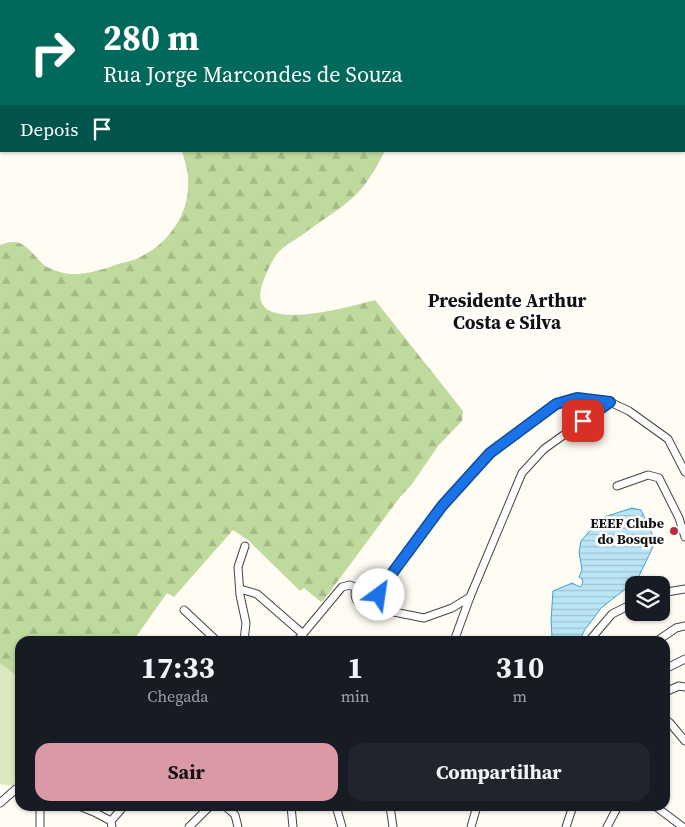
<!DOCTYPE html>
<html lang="pt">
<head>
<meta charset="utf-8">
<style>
	:root { --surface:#171b24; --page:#20242c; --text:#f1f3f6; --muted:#9ea1a6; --accent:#da99a5 }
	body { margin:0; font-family:"Source Serif 4",serif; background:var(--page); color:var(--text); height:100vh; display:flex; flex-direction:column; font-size:19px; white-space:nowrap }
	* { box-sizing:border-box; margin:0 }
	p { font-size:16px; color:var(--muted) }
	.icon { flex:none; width:28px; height:28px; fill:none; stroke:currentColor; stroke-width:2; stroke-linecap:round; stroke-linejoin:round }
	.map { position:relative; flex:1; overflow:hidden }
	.sheet { position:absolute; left:15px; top:636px; width:655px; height:175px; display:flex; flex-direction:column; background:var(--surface); border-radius:15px; box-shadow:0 1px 4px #0004 }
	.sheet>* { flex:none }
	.hud { position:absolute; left:0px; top:0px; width:685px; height:152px; box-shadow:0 1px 4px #0004; background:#00695c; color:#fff; overflow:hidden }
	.buttons { position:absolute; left:625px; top:576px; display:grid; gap:10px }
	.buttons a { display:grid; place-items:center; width:45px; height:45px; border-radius:10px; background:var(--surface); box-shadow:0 1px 4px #0004; font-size:25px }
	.pin { position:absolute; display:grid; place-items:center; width:42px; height:42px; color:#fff; margin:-21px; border-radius:10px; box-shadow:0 2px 8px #0006 }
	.me { position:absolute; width:55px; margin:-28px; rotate:31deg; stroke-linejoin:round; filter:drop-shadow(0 0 4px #0008) }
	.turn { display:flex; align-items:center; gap:18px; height:105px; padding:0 20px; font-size:22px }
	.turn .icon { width:65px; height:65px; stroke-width:2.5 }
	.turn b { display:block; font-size:35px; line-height:42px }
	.then { display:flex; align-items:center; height:48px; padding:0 20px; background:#0003; gap:10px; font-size:19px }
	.eta { display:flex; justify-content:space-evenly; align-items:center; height:85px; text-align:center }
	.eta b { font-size:30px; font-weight:700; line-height:35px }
	.button { display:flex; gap:10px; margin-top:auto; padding:10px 20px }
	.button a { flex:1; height:58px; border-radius:15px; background:var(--accent); color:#111; font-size:20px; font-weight:700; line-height:58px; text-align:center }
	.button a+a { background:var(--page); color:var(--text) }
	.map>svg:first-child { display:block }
</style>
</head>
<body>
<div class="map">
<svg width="685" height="827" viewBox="0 0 685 827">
	<defs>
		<pattern id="industrial-grid" width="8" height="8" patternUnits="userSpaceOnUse" patternTransform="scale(1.25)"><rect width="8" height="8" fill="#ede6ee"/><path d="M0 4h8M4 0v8" fill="none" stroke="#cac4cb"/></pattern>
		<pattern id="forest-firs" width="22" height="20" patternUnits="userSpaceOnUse" patternTransform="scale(1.25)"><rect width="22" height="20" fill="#bfda9d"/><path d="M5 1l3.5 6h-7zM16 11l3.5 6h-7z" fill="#a3ba86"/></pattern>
		<pattern id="park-crowns" width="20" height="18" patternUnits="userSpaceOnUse" patternTransform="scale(1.25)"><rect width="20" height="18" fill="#d9eabe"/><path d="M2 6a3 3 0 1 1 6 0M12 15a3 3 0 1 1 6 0" fill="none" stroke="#b9c8a2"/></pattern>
		<pattern id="water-rules" width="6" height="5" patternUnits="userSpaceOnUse" patternTransform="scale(1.25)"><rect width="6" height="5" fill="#bae5f5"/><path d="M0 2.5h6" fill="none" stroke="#9fc3d1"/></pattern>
	</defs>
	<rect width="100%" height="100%" fill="#fffcf4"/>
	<polygon fill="url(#industrial-grid)" points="475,0 640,0 640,1 474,1"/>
	<polygon fill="#d9eabe" points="0,663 20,679 20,778 12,786 0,784"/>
	<path fill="url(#forest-firs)" d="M182,151H385C378,163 372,176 363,187C348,205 325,218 306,232C297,239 283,246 276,255C271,263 266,273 263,282C241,339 351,306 375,300L463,411L462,421L438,446L412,484L400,497L323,601L321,602L304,588L300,591L248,540L233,530L174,597L167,593L133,641H20V679L0,663V245C23,235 29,251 44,265C49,269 62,273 69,274C86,275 102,270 118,264C125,262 133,261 140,257C170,243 191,211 188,177C188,169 184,159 182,151Z"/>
	<circle fill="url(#park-crowns)" cx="367" cy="594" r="8"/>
	<polygon fill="url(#water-rules)" stroke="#42a3cb" points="632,508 641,510 654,538 653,547 637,580 601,608 584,631 580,641 559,641 552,637 551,621 553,591 572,583 580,587 582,585 583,580 579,577 582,570 579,552 581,541 601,518"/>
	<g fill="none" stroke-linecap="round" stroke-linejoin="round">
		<defs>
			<g id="street">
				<polyline points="184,0 185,1"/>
				<polyline points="132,1 133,0"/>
				<polyline points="159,1 159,0"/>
				<polyline points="0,34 1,34"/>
				<polyline points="617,486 648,475 659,478 679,518 685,537"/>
				<circle cx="367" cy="594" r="12"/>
				<polyline points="240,589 257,594 303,634"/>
				<polyline points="379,591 442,506 490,453 556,404 577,398 610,402 629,411 668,439 685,472"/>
				<polyline points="661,593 685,589"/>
				<polyline points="377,599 394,612 424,618 452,608 470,597"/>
				<polyline points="184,610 217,641"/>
				<polyline points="244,641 246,623 240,595 238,567 245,546"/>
				<polyline points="297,641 342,587 350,585 356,588"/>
				<polyline points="454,641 470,597 522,473 544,449 610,402"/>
				<polyline points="589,641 612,614 634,603"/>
				<polyline points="657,641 676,628 685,626"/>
				<polyline points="665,669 685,659"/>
				<polyline points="665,692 679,686 685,687"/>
				<polyline points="665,719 670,723 685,741"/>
				<polyline points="0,803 16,789 20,787"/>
				<polyline points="40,806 40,827"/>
				<polyline points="79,806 94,812 111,821"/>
				<polyline points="225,806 235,815 238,827"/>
				<polyline points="291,806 293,827"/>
				<polyline points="336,806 342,827"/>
				<polyline points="390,806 393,827"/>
				<polyline points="655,806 683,827"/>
				<polyline points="112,827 111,821 124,806"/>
				<polyline points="189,827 210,806"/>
				<polyline points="471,827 477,806"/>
				<polyline points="566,827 573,806"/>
				<polyline points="607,827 618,806"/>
			</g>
		</defs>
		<use href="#street" stroke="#444" stroke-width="9"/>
		<use href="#street" stroke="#fff" stroke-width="7"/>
	</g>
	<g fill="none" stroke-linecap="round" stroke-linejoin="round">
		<defs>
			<polyline id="route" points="379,595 379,591 442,506 490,453 556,404 577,398 610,402 583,421"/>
		</defs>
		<use href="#route" stroke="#114b97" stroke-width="12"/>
		<use href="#route" stroke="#1a73e8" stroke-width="9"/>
	</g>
	<circle fill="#bf2a41" stroke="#fff" stroke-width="2" cx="674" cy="531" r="5"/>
	<g text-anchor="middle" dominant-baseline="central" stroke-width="5" stroke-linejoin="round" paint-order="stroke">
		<g font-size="14" font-weight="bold" fill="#111" stroke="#fff" text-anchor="end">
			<text x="664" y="523">EEEF Clube<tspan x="664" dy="16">do Bosque</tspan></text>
		</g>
		<g font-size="19" font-weight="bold" fill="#111" stroke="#fff">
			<text x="507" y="300">Presidente Arthur<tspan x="507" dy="22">Costa e Silva</tspan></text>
		</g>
	</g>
</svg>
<div class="buttons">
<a><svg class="icon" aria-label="layers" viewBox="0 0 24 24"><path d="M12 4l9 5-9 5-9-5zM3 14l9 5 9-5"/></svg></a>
</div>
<div class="pin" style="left:583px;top:421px;background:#d93025"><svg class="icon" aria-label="arrive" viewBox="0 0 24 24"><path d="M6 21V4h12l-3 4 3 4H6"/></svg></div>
<svg class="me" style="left:379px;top:595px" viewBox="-20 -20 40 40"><circle r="19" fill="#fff"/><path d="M0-13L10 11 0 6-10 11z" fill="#1a73e8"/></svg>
<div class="hud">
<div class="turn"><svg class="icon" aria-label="right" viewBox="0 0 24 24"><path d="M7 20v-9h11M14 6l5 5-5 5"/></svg><div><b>280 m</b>Rua Jorge Marcondes de Souza</div></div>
<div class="then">Depois<svg class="icon" aria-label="arrive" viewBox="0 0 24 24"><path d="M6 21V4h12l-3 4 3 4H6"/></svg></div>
</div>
<section class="sheet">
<div class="eta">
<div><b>17:33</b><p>Chegada</p></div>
<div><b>1</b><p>min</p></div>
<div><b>310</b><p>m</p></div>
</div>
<div class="button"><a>Sair</a><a>Compartilhar</a></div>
</section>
</div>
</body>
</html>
